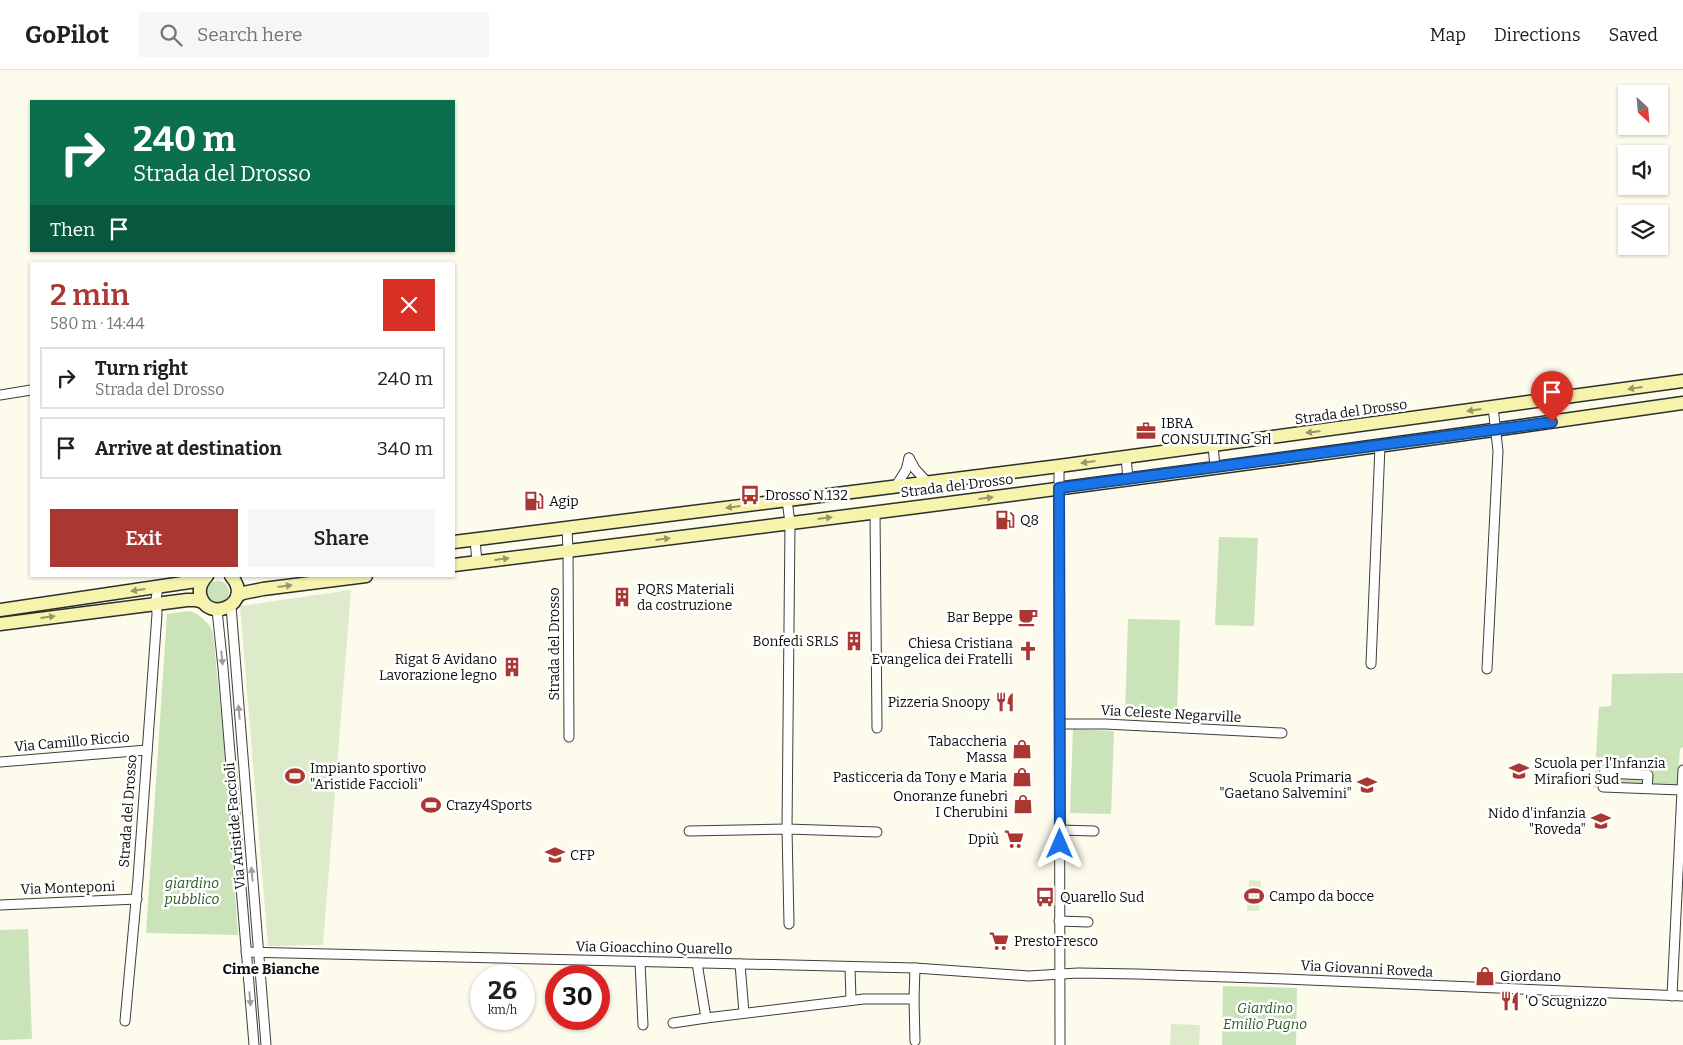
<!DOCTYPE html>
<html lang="en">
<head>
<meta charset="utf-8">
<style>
	:root { --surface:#fff; --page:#f6f6f6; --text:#202124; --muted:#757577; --line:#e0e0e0; --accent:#ab3733 }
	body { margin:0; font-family:Bitter,serif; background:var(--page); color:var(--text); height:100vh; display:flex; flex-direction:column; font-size:19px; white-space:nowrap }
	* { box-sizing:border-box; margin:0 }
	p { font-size:16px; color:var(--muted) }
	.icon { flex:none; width:28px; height:28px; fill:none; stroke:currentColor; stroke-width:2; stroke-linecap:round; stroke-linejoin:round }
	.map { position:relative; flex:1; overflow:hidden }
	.details { position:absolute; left:30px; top:192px; width:425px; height:315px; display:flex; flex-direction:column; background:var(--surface); border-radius:0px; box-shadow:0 1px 4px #0004 }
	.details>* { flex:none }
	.top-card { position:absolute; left:30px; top:30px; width:425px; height:152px; border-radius:0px; box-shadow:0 1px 4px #0004; background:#0b6e4f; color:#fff; overflow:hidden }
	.needle { width:32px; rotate:154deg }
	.tools { position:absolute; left:1618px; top:15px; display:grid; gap:10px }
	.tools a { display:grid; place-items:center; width:50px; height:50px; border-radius:0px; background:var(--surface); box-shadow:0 1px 4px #0004; font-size:25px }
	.speed { position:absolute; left:470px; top:895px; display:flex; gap:10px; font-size:25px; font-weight:700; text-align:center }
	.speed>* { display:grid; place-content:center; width:65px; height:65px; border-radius:50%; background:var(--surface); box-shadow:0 1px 4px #0004; line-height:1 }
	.speed small { font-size:12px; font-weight:400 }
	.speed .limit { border:8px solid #d22; background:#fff; color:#111 }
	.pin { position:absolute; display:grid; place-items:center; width:42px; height:42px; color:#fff; margin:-51px -21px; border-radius:50% 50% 50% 0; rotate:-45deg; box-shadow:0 0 5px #0007 }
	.pin .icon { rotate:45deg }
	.me { position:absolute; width:55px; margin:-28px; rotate:0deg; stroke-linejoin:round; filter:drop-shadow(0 0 4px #0008) }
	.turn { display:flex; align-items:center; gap:18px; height:105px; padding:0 20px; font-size:22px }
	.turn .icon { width:65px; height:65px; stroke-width:2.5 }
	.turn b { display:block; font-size:35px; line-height:42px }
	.then { display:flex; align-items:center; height:48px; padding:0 20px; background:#0003; gap:10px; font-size:19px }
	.round { display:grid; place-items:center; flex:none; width:52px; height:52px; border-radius:0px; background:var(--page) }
	.overview { display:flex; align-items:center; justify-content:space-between; height:85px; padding:0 20px }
	h1 { font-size:30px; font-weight:600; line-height:38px; color:var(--accent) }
	.button { display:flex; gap:10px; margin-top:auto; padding:10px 20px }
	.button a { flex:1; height:58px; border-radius:0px; background:var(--accent); color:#fff; font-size:20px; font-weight:600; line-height:58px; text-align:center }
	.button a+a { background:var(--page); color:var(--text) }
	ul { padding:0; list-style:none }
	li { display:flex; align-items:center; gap:15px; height:62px; margin:0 10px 8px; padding:0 10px; border:2px solid var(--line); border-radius:0px }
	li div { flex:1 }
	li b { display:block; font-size:19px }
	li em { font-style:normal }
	header { display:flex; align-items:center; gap:30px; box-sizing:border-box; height:70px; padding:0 25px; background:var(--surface); border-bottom:1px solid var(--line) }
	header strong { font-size:24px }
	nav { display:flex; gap:28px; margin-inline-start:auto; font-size:18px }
	.search { width:350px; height:45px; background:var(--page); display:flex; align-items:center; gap:12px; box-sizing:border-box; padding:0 18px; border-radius:0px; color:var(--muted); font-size:19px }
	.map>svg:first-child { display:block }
</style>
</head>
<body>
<header>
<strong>GoPilot</strong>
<div class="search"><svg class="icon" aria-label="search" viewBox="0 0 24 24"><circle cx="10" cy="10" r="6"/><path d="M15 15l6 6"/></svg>Search here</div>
<nav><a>Map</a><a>Directions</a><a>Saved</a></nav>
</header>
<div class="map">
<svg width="1683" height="975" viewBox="0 0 1683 975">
	<rect width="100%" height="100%" fill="#fdfbeb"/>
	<g fill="#cbe3b9">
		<polygon points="1219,467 1258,468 1254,556 1215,555"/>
		<circle cx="218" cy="522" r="11"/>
		<path d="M190,541C201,545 210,553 213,564L225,683L238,865L146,863L167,544Z"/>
		<polygon points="1128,549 1180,550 1177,646 1125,644"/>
		<polygon points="1683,603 1683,677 1680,679 1677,720 1594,717 1599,637 1611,636 1612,604"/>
		<polygon points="1073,659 1114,661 1111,744 1070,743"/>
		<polygon points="28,859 32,969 0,970 0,860"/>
		<polygon points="1223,916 1297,918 1296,975 1222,975"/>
	</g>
	<g fill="#ddebca">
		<polygon points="351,520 323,875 268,876 240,536"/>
		<polygon points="1249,810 1261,811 1259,841 1247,841"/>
		<polygon points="1171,954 1200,955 1199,975 1170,975"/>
	</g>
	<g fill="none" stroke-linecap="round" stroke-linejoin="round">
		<defs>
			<g id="street">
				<polyline points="0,325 31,320"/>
				<polyline points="1213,375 1215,398"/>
				<polyline points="1126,387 1128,409"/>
				<polyline points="909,388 915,399 927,412"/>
				<polyline points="1059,396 1060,975"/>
				<polyline points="896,416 906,400 909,388"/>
				<polyline points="787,430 790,453 787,759 789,854"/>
				<polyline points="875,442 877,658"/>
				<polyline points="567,458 568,481 569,667"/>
				<polyline points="475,469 477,493"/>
				<polyline points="231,536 266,975"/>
				<polyline points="217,540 223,598 254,975"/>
				<polyline points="1371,594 1380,376"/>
				<polyline points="1487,599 1498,381 1493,337"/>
				<polyline points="1060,654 1105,654 1282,663"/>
				<polyline points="0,692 147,680"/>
				<polyline points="1647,718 1648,705 1604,703 1603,717 1681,720"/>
				<polyline points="1060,760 1094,761"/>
				<polyline points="689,761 787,759 877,762"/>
				<polyline points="0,835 137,829"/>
				<polyline points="1059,851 1088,852"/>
				<polyline points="246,882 915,898 1029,906 1078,903 1137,904 1285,909 1683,926"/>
				<polyline points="640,892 643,955"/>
				<polyline points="697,893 706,948 864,929 914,929 915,898"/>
				<polyline points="740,894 744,943"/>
				<polyline points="850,897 851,930"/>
				<polyline points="1672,926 1683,700"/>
				<polyline points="914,929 915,971"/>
				<polyline points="125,951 138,809 157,544 156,529 158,517"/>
				<polyline points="673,953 706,948"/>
			</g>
			<g id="secondary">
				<polyline points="454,472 1059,396 1683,311"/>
				<path d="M454,495C864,445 1274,392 1683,333"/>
				<path d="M207,506C202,511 199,517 200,524C206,555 256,534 231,506"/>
				<polyline points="237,526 243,523 263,519 366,506"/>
				<polyline points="0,540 203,510"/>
				<polyline points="0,554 187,530 196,530 203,532"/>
			</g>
		</defs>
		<use href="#street" stroke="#3e3e3e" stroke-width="11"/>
		<use href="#secondary" stroke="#2d2d2d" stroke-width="15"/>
		<use href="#street" stroke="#fff" stroke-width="9"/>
		<use href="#secondary" stroke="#f6f3ad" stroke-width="12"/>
	</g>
	<defs><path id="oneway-solid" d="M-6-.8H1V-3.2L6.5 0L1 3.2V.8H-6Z" transform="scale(1.25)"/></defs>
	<g fill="#98966c">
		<use href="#oneway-solid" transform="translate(1635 318) rotate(172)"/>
		<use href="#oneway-solid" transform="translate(1474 340) rotate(172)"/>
		<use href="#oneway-solid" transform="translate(1313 362) rotate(173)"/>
		<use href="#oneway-solid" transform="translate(1088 392) rotate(172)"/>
		<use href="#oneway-solid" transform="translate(986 428) rotate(-7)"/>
		<use href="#oneway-solid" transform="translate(733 437) rotate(173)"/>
		<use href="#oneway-solid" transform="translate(825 448) rotate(-7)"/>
		<use href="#oneway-solid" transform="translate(663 469) rotate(-7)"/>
		<use href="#oneway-solid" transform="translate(502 489) rotate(-7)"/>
		<use href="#oneway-solid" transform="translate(285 516) rotate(-7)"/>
		<use href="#oneway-solid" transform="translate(138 520) rotate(172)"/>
		<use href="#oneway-solid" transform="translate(48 547) rotate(-7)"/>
	</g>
	<g fill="#9d9d9d">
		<use href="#oneway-solid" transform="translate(222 588) rotate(84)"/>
		<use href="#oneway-solid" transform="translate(239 642) rotate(-95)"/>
		<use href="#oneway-solid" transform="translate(252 804) rotate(-95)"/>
		<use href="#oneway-solid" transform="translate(250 929) rotate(85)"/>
	</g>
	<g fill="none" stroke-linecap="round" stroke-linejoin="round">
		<defs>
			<polyline id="route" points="1060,774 1059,418 1552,352"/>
		</defs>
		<use href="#route" stroke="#114b97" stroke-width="12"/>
		<use href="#route" stroke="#1a73e8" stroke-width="9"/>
	</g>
	<defs>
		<symbol id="office-bare" viewBox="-9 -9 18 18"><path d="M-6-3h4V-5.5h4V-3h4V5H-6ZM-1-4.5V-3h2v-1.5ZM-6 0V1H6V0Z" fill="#ab3733" stroke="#fff" stroke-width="2.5" paint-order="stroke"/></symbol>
		<symbol id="bus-bare" viewBox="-9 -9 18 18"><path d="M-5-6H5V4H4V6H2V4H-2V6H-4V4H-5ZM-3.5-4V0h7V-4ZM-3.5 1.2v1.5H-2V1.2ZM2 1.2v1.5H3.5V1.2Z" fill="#ab3733" stroke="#fff" stroke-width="2.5" paint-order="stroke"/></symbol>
		<symbol id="fuel-bare" viewBox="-9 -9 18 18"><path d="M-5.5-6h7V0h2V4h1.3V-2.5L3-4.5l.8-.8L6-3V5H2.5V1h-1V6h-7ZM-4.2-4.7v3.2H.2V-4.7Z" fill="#ab3733" stroke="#fff" stroke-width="2.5" paint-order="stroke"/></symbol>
		<symbol id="building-bare" viewBox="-9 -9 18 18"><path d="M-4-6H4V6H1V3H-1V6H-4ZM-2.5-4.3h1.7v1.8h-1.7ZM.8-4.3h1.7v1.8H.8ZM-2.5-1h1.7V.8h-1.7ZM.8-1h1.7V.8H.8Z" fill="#ab3733" stroke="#fff" stroke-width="2.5" paint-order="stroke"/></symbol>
		<symbol id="cafe-bare" viewBox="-9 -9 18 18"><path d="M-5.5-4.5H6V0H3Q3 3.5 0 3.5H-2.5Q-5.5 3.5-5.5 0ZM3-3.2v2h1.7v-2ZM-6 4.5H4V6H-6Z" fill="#ab3733" stroke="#fff" stroke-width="2.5" paint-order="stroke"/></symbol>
		<symbol id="church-bare" viewBox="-9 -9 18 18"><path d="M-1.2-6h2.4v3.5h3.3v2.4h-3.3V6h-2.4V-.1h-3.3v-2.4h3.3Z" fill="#ab3733" stroke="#fff" stroke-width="2.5" paint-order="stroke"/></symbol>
		<symbol id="restaurant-bare" viewBox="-9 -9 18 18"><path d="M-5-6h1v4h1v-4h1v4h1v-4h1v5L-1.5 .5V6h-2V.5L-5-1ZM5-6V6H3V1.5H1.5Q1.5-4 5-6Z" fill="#ab3733" stroke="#fff" stroke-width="2.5" paint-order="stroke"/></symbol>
		<symbol id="shop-bare" viewBox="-9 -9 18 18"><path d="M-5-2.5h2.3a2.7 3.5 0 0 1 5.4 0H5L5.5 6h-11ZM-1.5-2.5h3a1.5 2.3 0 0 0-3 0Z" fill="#ab3733" stroke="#fff" stroke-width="2.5" paint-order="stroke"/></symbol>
		<symbol id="school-bare" viewBox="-9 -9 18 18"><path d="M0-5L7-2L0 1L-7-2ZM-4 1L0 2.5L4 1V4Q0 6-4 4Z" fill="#ab3733" stroke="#fff" stroke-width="2.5" paint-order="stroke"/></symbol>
		<symbol id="stadium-bare" viewBox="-9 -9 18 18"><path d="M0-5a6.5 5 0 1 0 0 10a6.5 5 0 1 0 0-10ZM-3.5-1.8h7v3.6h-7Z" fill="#ab3733" stroke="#fff" stroke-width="2.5" paint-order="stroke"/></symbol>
		<symbol id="supermarket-bare" viewBox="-9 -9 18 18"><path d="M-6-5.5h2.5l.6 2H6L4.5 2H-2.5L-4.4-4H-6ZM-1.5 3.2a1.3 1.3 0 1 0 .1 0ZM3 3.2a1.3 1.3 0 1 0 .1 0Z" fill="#ab3733" stroke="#fff" stroke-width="2.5" paint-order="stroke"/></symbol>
	</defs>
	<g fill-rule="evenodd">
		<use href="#office-bare" x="1132" y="347" width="28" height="28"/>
		<use href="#bus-bare" x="736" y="411" width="28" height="28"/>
		<use href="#fuel-bare" x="520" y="417" width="28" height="28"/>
		<use href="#fuel-bare" x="991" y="436" width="28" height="28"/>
		<use href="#building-bare" x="608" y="513" width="28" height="28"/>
		<use href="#cafe-bare" x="1014" y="533" width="28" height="28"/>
		<use href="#building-bare" x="840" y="557" width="28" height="28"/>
		<use href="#church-bare" x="1014" y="567" width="28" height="28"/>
		<use href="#building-bare" x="498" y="583" width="28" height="28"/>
		<use href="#restaurant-bare" x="991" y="618" width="28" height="28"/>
		<use href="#shop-bare" x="1008" y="665" width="28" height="28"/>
		<use href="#school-bare" x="1505" y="687" width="28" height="28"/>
		<use href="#stadium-bare" x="281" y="692" width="28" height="28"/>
		<use href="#shop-bare" x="1008" y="693" width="28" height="28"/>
		<use href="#school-bare" x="1353" y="701" width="28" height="28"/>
		<use href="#shop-bare" x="1009" y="720" width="28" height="28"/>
		<use href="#stadium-bare" x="417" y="721" width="28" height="28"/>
		<use href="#school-bare" x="1587" y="737" width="28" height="28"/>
		<use href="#supermarket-bare" x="1000" y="755" width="28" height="28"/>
		<use href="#school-bare" x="541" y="771" width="28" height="28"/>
		<use href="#stadium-bare" x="1240" y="812" width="28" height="28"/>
		<use href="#bus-bare" x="1031" y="813" width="28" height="28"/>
		<use href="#supermarket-bare" x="985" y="857" width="28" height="28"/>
		<use href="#shop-bare" x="1471" y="892" width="28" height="28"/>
		<use href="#restaurant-bare" x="1496" y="917" width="28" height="28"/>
	</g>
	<g text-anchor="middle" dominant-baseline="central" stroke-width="5" stroke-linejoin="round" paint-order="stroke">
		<g font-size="14" fill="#0b0b0b" stroke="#fff">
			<text transform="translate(1351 342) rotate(-8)">Strada del Drosso</text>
			<text transform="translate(957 416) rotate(-7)">Strada del Drosso</text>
			<text transform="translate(554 574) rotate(-90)">Strada del Drosso</text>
			<text transform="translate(1171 644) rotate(3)">Via Celeste Negarville</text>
			<text transform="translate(72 672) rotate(-5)">Via Camillo Riccio</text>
			<text transform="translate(128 741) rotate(-86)">Strada del Drosso</text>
			<text transform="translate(235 756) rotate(-95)">Via Aristide Faccioli</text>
			<text transform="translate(68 818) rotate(-2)">Via Monteponi</text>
			<text transform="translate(654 878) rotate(1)">Via Gioacchino Quarello</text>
			<text transform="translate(1367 899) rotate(3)">Via Giovanni Roveda</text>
		</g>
		<g font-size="14" fill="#0b0b0b" stroke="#fff" text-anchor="start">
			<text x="1161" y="353">IBRA<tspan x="1161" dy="16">CONSULTING Srl</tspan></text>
			<text x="765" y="425">Drosso N.132</text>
			<text x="549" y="431">Agip</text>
			<text x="1020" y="450">Q8</text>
			<text x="637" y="519">PQRS Materiali<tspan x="637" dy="16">da costruzione</tspan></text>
			<text x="1013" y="547" text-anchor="end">Bar Beppe</text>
			<text x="839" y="571" text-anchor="end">Bonfedi SRLS</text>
			<text x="1013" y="573" text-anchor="end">Chiesa Cristiana<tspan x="1013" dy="16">Evangelica dei Fratelli</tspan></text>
			<text x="497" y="589" text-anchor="end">Rigat &amp; Avidano<tspan x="497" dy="16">Lavorazione legno</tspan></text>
			<text x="990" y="632" text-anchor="end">Pizzeria Snoopy</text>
			<text x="1007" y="671" text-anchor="end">Tabaccheria<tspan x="1007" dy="16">Massa</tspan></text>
			<text x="1534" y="693">Scuola per l'Infanzia<tspan x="1534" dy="16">Mirafiori Sud</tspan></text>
			<text x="310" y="698">Impianto sportivo<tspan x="310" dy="16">"Aristide Faccioli"</tspan></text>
			<text x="1007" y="707" text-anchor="end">Pasticceria da Tony e Maria</text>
			<text x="1352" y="707" text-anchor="end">Scuola Primaria<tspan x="1352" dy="16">"Gaetano Salvemini"</tspan></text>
			<text x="1008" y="726" text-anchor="end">Onoranze funebri<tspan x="1008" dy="16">I Cherubini</tspan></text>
			<text x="446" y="735">Crazy4Sports</text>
			<text x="1586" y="743" text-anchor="end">Nido d'infanzia<tspan x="1586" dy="16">"Roveda"</tspan></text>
			<text x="999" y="769" text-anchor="end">Dpiù</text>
			<text x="570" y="785">CFP</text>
			<text x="1269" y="826">Campo da bocce</text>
			<text x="1060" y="827">Quarello Sud</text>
			<text x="1014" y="871">PrestoFresco</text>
			<text x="1500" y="906">Giordano</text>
			<text x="1525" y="931">'O Scugnizzo</text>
		</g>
		<g font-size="14" font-style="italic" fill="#2a5a23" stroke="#fff">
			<text x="192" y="813">giardino<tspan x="192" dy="16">pubblico</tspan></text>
			<text x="1265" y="938">Giardino<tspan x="1265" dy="16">Emilio Pugno</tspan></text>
		</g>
		<g font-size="15" font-weight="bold" fill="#0b0b0b" stroke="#fff">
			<text x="271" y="899">Cime Bianche</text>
		</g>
	</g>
</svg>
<div class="tools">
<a><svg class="needle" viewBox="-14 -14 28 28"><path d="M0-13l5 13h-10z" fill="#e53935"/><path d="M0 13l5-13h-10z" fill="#757577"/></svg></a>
<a><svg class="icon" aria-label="sound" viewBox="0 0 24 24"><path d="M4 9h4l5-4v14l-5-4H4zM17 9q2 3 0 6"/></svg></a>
<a><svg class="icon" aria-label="layers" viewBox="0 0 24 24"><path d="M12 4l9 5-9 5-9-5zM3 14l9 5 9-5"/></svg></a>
</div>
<div class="speed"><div>26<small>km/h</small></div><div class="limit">30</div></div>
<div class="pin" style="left:1552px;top:352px;background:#d93025"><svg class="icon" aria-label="arrive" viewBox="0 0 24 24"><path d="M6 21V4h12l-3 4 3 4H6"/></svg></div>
<svg class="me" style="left:1060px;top:774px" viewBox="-20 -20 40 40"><path d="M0-17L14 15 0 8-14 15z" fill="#1a73e8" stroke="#fff" stroke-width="4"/></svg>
<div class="top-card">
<div class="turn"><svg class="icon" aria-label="right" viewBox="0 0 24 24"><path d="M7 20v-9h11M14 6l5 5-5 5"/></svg><div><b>240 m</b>Strada del Drosso</div></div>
<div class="then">Then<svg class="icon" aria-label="arrive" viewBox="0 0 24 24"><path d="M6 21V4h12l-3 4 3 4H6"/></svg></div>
</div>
<section class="details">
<div class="overview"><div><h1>2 min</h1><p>580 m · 14:44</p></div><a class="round" style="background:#d93025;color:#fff"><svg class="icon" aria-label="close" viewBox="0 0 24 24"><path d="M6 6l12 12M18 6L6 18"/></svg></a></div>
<ul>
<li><svg class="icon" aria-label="right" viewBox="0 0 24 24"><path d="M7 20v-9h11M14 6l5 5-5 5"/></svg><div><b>Turn right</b><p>Strada del Drosso</p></div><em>240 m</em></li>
<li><svg class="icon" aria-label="arrive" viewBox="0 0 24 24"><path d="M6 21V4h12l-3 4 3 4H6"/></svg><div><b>Arrive at destination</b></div><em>340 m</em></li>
</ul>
<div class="button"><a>Exit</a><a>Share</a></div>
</section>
</div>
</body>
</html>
